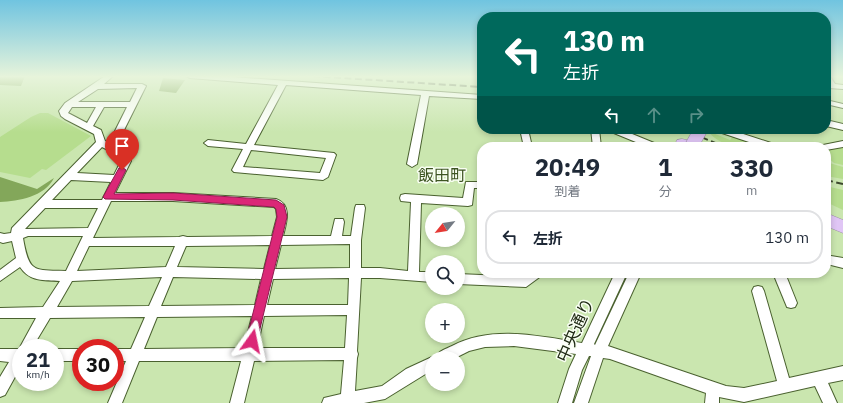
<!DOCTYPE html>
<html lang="ja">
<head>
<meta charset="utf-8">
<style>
	:root { --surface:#fff; --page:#f6f6f7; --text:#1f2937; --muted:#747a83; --line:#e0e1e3 }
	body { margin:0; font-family:"IBM Plex Sans","Noto Sans JP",sans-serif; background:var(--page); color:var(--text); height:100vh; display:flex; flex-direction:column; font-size:15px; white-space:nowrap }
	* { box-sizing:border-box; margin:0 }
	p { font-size:13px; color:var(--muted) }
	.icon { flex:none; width:22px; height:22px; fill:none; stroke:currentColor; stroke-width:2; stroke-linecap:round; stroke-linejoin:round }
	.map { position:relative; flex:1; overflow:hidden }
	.details { position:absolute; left:477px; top:142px; width:354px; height:136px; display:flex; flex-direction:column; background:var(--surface); border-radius:16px; box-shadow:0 2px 6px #0003 }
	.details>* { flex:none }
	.top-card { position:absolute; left:477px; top:12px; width:354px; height:122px; border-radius:16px; box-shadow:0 2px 6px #0003; background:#00695c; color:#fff; overflow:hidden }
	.needle { width:26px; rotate:240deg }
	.fabs { position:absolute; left:425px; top:207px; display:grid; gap:8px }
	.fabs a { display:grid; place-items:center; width:40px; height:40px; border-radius:50%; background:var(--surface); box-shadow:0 2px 6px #0003; font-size:20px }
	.speed { position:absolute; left:12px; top:339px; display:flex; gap:8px; font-size:20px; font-weight:700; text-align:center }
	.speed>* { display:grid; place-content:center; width:52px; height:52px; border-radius:50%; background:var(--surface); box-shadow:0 2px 6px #0003; line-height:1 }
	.speed small { font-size:10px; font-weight:400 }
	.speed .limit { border:6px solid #d22; background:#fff; color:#111 }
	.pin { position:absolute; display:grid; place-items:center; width:34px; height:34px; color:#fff; margin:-41px -17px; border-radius:50% 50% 50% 0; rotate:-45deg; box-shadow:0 0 4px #0007 }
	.pin .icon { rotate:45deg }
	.me { position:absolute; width:44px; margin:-22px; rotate:12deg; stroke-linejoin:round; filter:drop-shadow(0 0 3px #0008) }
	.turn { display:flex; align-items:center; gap:14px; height:84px; padding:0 20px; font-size:18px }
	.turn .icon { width:52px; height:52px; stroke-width:2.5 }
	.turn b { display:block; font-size:28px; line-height:34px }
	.lanes { display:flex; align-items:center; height:38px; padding:0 20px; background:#0003; justify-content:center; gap:20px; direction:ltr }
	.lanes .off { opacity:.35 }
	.eta { display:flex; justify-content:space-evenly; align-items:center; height:68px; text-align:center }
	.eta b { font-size:24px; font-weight:700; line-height:28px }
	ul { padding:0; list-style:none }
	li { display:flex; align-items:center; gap:12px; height:54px; margin:0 8px 6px; padding:0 12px; border:2px solid var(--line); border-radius:16px }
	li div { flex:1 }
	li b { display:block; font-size:15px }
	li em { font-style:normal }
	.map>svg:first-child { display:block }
</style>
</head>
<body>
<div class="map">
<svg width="843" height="403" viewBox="0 0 843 403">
	<rect width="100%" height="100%" fill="#cae6af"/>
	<g fill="#b6dd8e">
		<polygon points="40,113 48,113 91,136 46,170 42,169 30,178 0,172 0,137 31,117"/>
		<path d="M708,131L730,140L734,135L772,147C752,147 721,150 708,131Z"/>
		<polygon points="843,146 843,165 834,163 826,156 826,148"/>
		<polygon points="826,162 843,167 843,179 826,176"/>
		<polygon points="826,186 843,190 843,210 826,202"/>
	</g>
	<g fill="#83a75a">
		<polygon points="0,76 25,76 21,86 0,85"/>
		<polygon points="163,78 185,80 176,93 159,91"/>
		<path d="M0,177L37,189L54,178C44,197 19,201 0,202Z"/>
	</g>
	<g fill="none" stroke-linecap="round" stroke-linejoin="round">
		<defs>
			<g id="minor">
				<path d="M105,76H113L104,84H142L146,86L116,146L127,152L131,161L115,193H173L276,199C293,205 286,224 283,236H331L335,219H343L344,222L342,236H351L355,208L356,205H364L365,208L361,240V268H380L408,271L411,202L401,201L400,198L401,195L405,194L463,198L466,182H482V188H474L472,205L468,206L421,203L419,272H432V282L380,278H361L357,351L358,354L357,358L355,391L382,386L406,369L432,357L435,358H432V370L385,399L364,403H322L324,398L341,394L344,360L254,361L244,403H230L241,361H139L122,403H108L126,361H115V349H131L145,317L50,318L32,348H21V366L5,395L0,397V377L9,362L0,361V349H19L36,318H0V308L43,307L60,281C44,280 30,282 20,267L0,281V270L16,258L12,241L3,243L0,242V233L4,234L11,233L12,228L96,142L94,134L65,119L61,116L59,111L65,103ZM137,88L130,102H78L98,89ZM72,107H96L87,123L68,113ZM104,107H127L109,143L105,141L101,130L93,126ZM102,147L120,156L121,161L114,175L77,173ZM71,180L111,182L102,200H52ZM111,201H173L274,207L276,209L277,217L272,236L187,237L183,236L179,237L93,238ZM45,208H98L88,228L25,229ZM28,236H83L66,271C33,270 29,273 23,238ZM350,244V268L275,269L281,245ZM270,245L264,269L177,267L186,246ZM89,246H175L166,267L77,271ZM162,277L149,306L57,307L72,281ZM173,277L261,279L255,305L161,306ZM349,278L348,305H267L273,279ZM347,315L345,348H257L264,316ZM252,316L244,348L144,349L157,317Z"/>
				<path d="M186,76H219L482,95V99L429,96L417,164L412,167L407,164L421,95L286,85L254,145L334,153L336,155L328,177L323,180L234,172L232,170L243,149L208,146L204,143L208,140L246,144L278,85L190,78ZM251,150L326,158L320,173L243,167Z"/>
				<polygon points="826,76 830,76 835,84 843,85 843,89 829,88 826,82"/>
				<polygon points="826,100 843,104 843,108 826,104"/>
				<polygon points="826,120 843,124 843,130 826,126"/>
				<polygon points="520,129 528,129 532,147 524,147"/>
				<polygon points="591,129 599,129 601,147 593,147"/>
				<polygon points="608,129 620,129 659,145 660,147 648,147 609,131"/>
				<polygon points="715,129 728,129 777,145 778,147 764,147 716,131"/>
				<polygon points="843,141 843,147 826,150 826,147 822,147 823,145"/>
				<polygon points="831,256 843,258 843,268 827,264 826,260"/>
				<polygon points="529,273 543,273 541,276 526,287 458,284 458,274 524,277"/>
				<path d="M615,273H627L594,344L595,345L629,273H641L608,346L726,386L744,388L777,381L752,291L754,287L758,286L762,287L764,291L789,378L843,366V380L828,383L837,403H823L815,386L744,402L719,397V403H705L706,393L610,359L603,358L588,403H574L591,356H589L582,370L572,403H558L569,369L576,354L514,346L485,347L469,351L455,358H435C438,351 446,349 452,346C492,325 539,336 582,343Z"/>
				<polygon points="773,273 785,273 797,303 795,307 791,308 787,307"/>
				<rect x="55" y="349" width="26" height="12"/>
			</g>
			<g id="highway">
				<polygon points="682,139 687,140 689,143 688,147 674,147 677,140"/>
				<polygon points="826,213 843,220 843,233 826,226"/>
			</g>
		</defs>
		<use href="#minor" stroke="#4a612f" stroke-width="2"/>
		<use href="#highway" stroke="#9d90a7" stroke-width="1"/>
		<use href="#minor" fill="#fff" fill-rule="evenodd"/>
		<use href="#highway" fill="#e0c6f5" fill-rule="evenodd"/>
		<g stroke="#3c492e" stroke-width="2" stroke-dasharray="7 3.5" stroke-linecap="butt">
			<polyline points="313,76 482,87"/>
			<polyline points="682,129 725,147"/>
			<polyline points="826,180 843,184"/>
		</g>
		<defs>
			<polyline id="highway-bridge" points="691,147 701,129"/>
		</defs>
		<use href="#highway-bridge" stroke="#9d90a7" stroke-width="14" stroke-linecap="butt"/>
		<use href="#highway-bridge" stroke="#e0c6f5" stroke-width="13"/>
	</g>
	<linearGradient id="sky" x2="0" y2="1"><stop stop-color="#70c4e0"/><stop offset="0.58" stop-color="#e7f4db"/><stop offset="1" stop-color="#e7f4db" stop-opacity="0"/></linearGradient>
	<rect width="843" height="132" fill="url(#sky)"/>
	<polygon fill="#db2777" stroke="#8e194d" points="122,167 126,170 114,194 173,193 276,200 284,205 287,217 256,345 252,346 248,345 246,341 277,217 276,209 274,207 173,200 105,199 103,197 119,168"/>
	<g text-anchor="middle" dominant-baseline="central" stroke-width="3" stroke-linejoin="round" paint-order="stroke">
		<g font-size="16" fill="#3d5422" stroke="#f9fff3">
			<text x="442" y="175">飯田町</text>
		</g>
		<g font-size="17" fill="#202b15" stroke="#f9fff3">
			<text transform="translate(575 330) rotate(-66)">中央通り</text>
		</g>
	</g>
</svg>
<div class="fabs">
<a><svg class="needle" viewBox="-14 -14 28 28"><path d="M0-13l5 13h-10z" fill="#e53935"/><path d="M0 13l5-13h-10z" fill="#747a83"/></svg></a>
<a><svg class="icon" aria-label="search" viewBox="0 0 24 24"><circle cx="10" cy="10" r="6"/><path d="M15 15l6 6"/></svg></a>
<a>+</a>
<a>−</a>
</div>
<div class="speed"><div>21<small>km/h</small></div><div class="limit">30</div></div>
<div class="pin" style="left:122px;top:170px;background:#d93025"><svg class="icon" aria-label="arrive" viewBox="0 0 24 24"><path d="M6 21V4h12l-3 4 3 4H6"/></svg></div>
<svg class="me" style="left:252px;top:341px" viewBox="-20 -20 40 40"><path d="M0-17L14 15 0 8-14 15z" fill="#db2777" stroke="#fff" stroke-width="4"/></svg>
<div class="top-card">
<div class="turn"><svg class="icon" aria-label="left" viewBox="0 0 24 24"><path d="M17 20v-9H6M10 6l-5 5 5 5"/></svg><div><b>130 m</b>左折</div></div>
<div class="lanes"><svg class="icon" aria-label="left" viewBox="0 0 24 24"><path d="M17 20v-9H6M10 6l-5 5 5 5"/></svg><svg class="icon off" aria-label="ahead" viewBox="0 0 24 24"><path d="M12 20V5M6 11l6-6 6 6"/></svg><svg class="icon off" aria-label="right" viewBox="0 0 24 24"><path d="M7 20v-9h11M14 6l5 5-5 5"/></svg></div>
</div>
<section class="details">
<div class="eta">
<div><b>20:49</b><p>到着</p></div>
<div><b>1</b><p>分</p></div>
<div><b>330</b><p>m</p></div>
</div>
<ul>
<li><svg class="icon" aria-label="left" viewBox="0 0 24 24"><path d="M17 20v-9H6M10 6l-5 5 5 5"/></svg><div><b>左折</b></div><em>130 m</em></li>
</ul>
</section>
</div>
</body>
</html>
